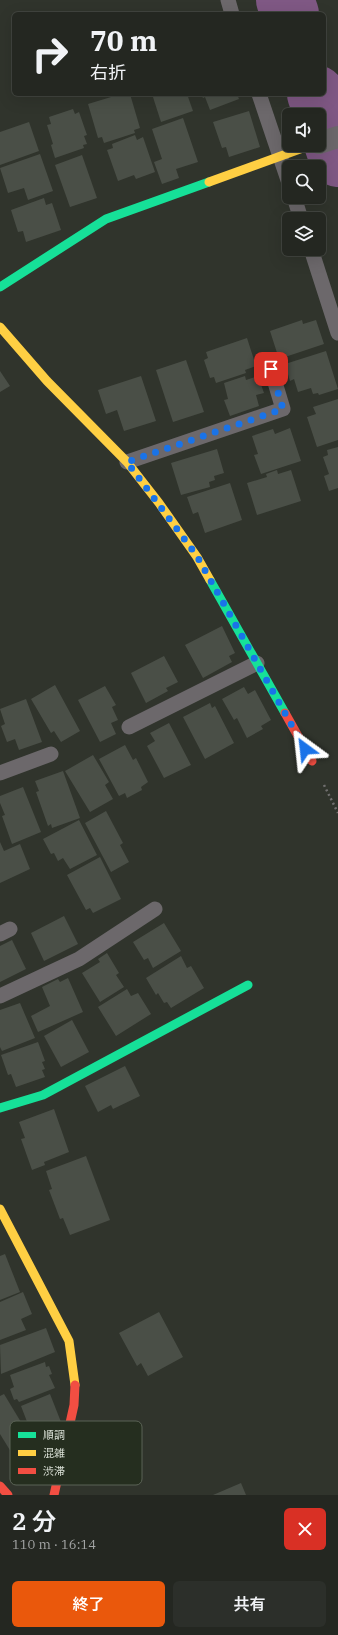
<!DOCTYPE html>
<html lang="ja">
<head>
<meta charset="utf-8">
<style>
	:root { --surface:#242721; --page:#2c2f2a; --text:#f1f3f6; --muted:#a3a5a5; --line:#41443f; --accent:#ea580c }
	body { margin:0; font-family:"IBM Plex Serif","Noto Sans JP",serif; background:var(--page); color:var(--text); height:100vh; display:flex; flex-direction:column; font-size:15px; white-space:nowrap }
	* { box-sizing:border-box; margin:0 }
	p { font-size:13px; color:var(--muted) }
	.icon { flex:none; width:22px; height:22px; fill:none; stroke:currentColor; stroke-width:2; stroke-linecap:round; stroke-linejoin:round }
	.map { position:relative; height:1495px; overflow:hidden }
	.details { display:flex; flex-direction:column; background:var(--surface); flex:1 }
	.details>* { flex:none }
	.banner { position:absolute; left:12px; top:12px; width:314px; height:84px; border-radius:6px; box-shadow:0 4px 16px #0002,0 0 0 1px var(--line); background:#242721; color:var(--text); overflow:hidden }
	.controls { position:absolute; left:282px; top:108px; display:grid; gap:8px }
	.controls a { display:grid; place-items:center; width:44px; height:44px; border-radius:6px; background:var(--surface); box-shadow:0 4px 16px #0002,0 0 0 1px var(--line); font-size:20px }
	.pin { position:absolute; display:grid; place-items:center; width:34px; height:34px; color:#fff; margin:-17px; border-radius:8px; box-shadow:0 2px 6px #0006 }
	.me { position:absolute; width:44px; margin:-22px; rotate:330deg; stroke-linejoin:round; filter:drop-shadow(0 0 3px #0008) }
	.turn { display:flex; align-items:center; gap:14px; height:84px; padding:0 12px; font-size:18px }
	.turn .icon { width:52px; height:52px; stroke-width:2.5 }
	.turn b { display:block; font-size:28px; line-height:34px }
	.round { display:grid; place-items:center; flex:none; width:42px; height:42px; border-radius:6px; background:var(--page) }
	.summary { display:flex; align-items:center; justify-content:space-between; height:68px; padding:0 12px }
	h1 { font-size:24px; font-weight:600; line-height:30px }
	.primary-button { display:flex; gap:8px; margin-top:auto; padding:8px 12px }
	.primary-button a { flex:1; height:46px; border-radius:6px; background:var(--accent); color:#fff; font-size:16px; font-weight:600; line-height:46px; text-align:center }
	.primary-button a+a { background:var(--page); color:var(--text) }
	.map>svg:first-child { display:block }
</style>
</head>
<body>
<div class="map">
<svg width="338" height="1495" viewBox="0 0 338 1495">
	<rect width="100%" height="100%" fill="#30342c"/>
	<g fill="none" stroke-linecap="round" stroke-linejoin="round">
		<g stroke="#7f5884" stroke-width="58">
			<polyline points="285,0 290,14"/>
			<polyline points="316,94 338,158"/>
		</g>
	</g>
	<g fill="#4a4f47">
		<polygon points="121,94 130,94 140,128 134,130 135,133 104,143 102,137 98,138 88,104"/>
		<polygon points="152,94 187,94 193,111 161,122"/>
		<polygon points="201,94 237,94 239,99 210,110 205,97 203,98"/>
		<polygon points="73,109 75,114 79,112 87,135 84,136 87,144 83,145 84,148 55,158 51,145 53,144 47,125 51,124 49,117"/>
		<polygon points="249,111 260,147 229,157 226,147 222,148 213,122"/>
		<polygon points="183,118 198,162 176,169 179,178 162,184 154,162 162,159 152,129"/>
		<polygon points="29,122 39,151 0,165 0,132"/>
		<polygon points="135,135 137,140 143,137 155,172 136,179 134,175 118,181 107,150 113,148 112,144"/>
		<polygon points="40,154 53,191 28,200 24,188 8,193 0,168"/>
		<polygon points="82,155 97,198 70,207 55,165"/>
		<polygon points="44,198 46,205 52,203 61,230 26,242 23,231 18,232 11,210"/>
		<polygon points="302,320 303,324 316,320 324,344 279,359 270,331"/>
		<polygon points="247,338 256,366 245,370 246,373 216,383 214,377 210,378 204,360 208,358 206,352"/>
		<polygon points="326,351 338,389 319,395 318,393 313,394 311,388 298,392 294,379 290,381 285,364"/>
		<polygon points="186,360 204,412 173,422 156,370"/>
		<polygon points="0,371 10,386 0,392"/>
		<polygon points="141,376 156,421 124,431 117,410 106,414 98,390"/>
		<polygon points="245,376 246,380 258,376 264,393 256,395 259,406 230,416 224,400 228,399 224,383"/>
		<polygon points="338,399 338,440 317,447 307,417 316,414 313,407"/>
		<polygon points="290,428 301,461 261,474 254,455 258,454 252,436 273,429 275,434"/>
		<polygon points="338,447 338,488 329,491 324,476 329,474 323,457 328,455 327,450"/>
		<polygon points="217,449 224,473 214,476 215,480 209,482 210,487 181,495 171,463"/>
		<polygon points="277,470 278,474 291,470 301,501 257,515 247,483 267,477 266,474"/>
		<polygon points="230,483 242,520 205,533 198,512 193,514 187,497"/>
		<polygon points="222,626 235,653 229,656 232,662 203,678 185,645"/>
		<polygon points="164,656 178,682 166,688 168,691 146,703 131,673"/>
		<polygon points="55,685 80,731 61,742 54,731 51,733 31,699"/>
		<polygon points="105,686 116,705 112,707 118,720 111,723 116,734 100,742 78,700"/>
		<polygon points="244,687 248,694 255,690 271,720 261,726 263,729 247,738 237,718 234,720 222,699"/>
		<polygon points="26,699 42,742 19,750 15,739 7,742 1,726 5,724 0,709"/>
		<polygon points="210,703 212,708 215,706 234,743 205,759 183,717"/>
		<polygon points="169,723 191,765 164,778 147,746 155,741 150,733"/>
		<polygon points="125,745 133,760 136,758 148,782 141,787 142,790 127,798 125,793 119,796 99,759"/>
		<polygon points="93,755 109,782 105,785 113,799 90,812 65,771"/>
		<polygon points="63,771 80,818 52,828 51,824 48,826 36,792 39,791 35,781"/>
		<polygon points="23,787 41,832 12,844 2,816 5,815 0,803 0,796"/>
		<polygon points="106,811 123,843 120,845 129,862 111,872 85,823"/>
		<polygon points="79,820 97,855 70,869 63,858 58,861 54,853 51,854 43,839"/>
		<polygon points="0,842 4,851 20,844 30,869 0,883"/>
		<polygon points="100,857 121,899 93,913 90,908 86,910 67,875"/>
		<polygon points="64,916 78,944 44,961 31,933"/>
		<polygon points="164,923 181,951 153,968 148,958 144,960 133,942"/>
		<polygon points="12,940 26,969 0,982 0,946"/>
		<polygon points="107,953 119,973 116,975 124,987 100,1002 82,973 100,962 98,959"/>
		<polygon points="181,956 187,968 191,966 204,988 171,1008 167,1002 164,1003 158,993 156,995 146,978"/>
		<polygon points="68,978 83,1012 38,1032 31,1016 50,1006 42,987 58,979 60,982"/>
		<polygon points="127,989 131,996 138,993 151,1014 116,1036 98,1007"/>
		<polygon points="20,1003 35,1038 2,1051 0,1047 0,1010"/>
		<polygon points="72,1020 89,1052 61,1067 44,1036"/>
		<polygon points="38,1042 45,1061 42,1062 45,1069 42,1070 45,1077 16,1087 11,1074 8,1075 1,1055"/>
		<polygon points="125,1066 140,1096 113,1109 111,1105 98,1112 85,1086"/>
		<polygon points="54,1109 69,1152 44,1162 45,1165 32,1170 21,1139 25,1138 19,1122"/>
		<polygon points="86,1156 110,1220 70,1235 63,1218 60,1219 49,1190 52,1189 46,1171"/>
		<polygon points="5,1254 20,1292 0,1300 0,1256"/>
		<polygon points="23,1292 32,1314 21,1319 26,1330 0,1340 0,1302"/>
		<polygon points="159,1312 183,1357 148,1376 141,1363 137,1366 119,1333"/>
		<polygon points="46,1328 55,1352 1,1374 0,1345"/>
		<polygon points="45,1362 46,1367 49,1366 52,1374 49,1375 55,1388 19,1402 17,1399 14,1400 10,1389 14,1387 10,1375"/>
		<polygon points="4,1394 36,1447 16,1460 0,1434 0,1396"/>
		<polygon points="50,1394 61,1422 56,1424 60,1436 40,1444 35,1430 31,1432 21,1406"/>
		<polygon points="241,1483 246,1495 213,1495"/>
	</g>
	<g fill="none" stroke-linecap="round" stroke-linejoin="round">
		<polyline stroke="#706f6f" stroke-width="2.5" stroke-dasharray="2 3" stroke-linecap="butt" points="324,785 338,813"/>
		<g stroke="#6c686b" stroke-width="15">
			<polyline points="228,0 232,14"/>
			<polyline points="259,94 289,183"/>
			<polyline points="294,197 301,219"/>
			<polyline points="311,249 338,333"/>
			<polyline points="127,462 283,409 271,369"/>
			<polyline points="129,727 257,663"/>
			<polyline points="0,773 51,754"/>
			<polyline points="0,934 10,929"/>
			<polyline points="0,996 79,959 155,909"/>
		</g>
		<polyline stroke="#6c686b" stroke-width="22" points="319,143 338,137"/>
		<g stroke="#16e098" stroke-width="9">
			<polyline points="0,287 106,219 209,182"/>
			<polyline points="210,580 285,713"/>
			<polyline points="0,1108 43,1095 248,985"/>
		</g>
		<g stroke="#ffcf43" stroke-width="9">
			<polyline points="209,182 311,145"/>
			<polyline points="0,327 47,381 127,462 159,503 197,557 210,580"/>
			<polyline points="0,1209 69,1341 75,1385"/>
		</g>
		<g stroke="#f24e42" stroke-width="9">
			<polyline points="285,713 312,761"/>
			<polyline points="0,1486 8,1495"/>
			<polyline points="54,1495 74,1405 75,1385"/>
		</g>
	</g>
	<g fill="none" stroke-linecap="round" stroke-linejoin="round">
		<polyline stroke="#1a73e8" stroke-width="7" stroke-dasharray="0 12.6" points="271,369 283,409 127,462 197,556 305,749"/>
	</g>
	<rect x="10" y="1421" width="132" height="64" rx="6" fill="#252e1f" stroke="#5b6356" stroke-width="1"/>
	<rect x="18" y="1432" width="18" height="6" fill="#16e098"/>
	<rect x="18" y="1450" width="18" height="6" fill="#ffcf43"/>
	<rect x="18" y="1468" width="18" height="6" fill="#f24e42"/>
	<g font-size="11" fill="#d9dfd5">
		<text x="43" y="1439">順調</text>
		<text x="43" y="1457">混雑</text>
		<text x="43" y="1475">渋滞</text>
	</g>
</svg>
<div class="controls">
<a><svg class="icon" aria-label="sound" viewBox="0 0 24 24"><path d="M4 9h4l5-4v14l-5-4H4zM17 9q2 3 0 6"/></svg></a>
<a><svg class="icon" aria-label="search" viewBox="0 0 24 24"><circle cx="10" cy="10" r="6"/><path d="M15 15l6 6"/></svg></a>
<a><svg class="icon" aria-label="layers" viewBox="0 0 24 24"><path d="M12 4l9 5-9 5-9-5zM3 14l9 5 9-5"/></svg></a>
</div>
<div class="pin" style="left:271px;top:369px;background:#d93025"><svg class="icon" aria-label="arrive" viewBox="0 0 24 24"><path d="M6 21V4h12l-3 4 3 4H6"/></svg></div>
<svg class="me" style="left:305px;top:749px" viewBox="-20 -20 40 40"><path d="M0-17L14 15 0 8-14 15z" fill="#1a73e8" stroke="#fff" stroke-width="4"/></svg>
<div class="banner">
<div class="turn"><svg class="icon" aria-label="right" viewBox="0 0 24 24"><path d="M7 20v-9h11M14 6l5 5-5 5"/></svg><div><b>70 m</b>右折</div></div>
</div>
</div>
<section class="details">
<div class="summary"><div><h1>2 分</h1><p>110 m · 16:14</p></div><a class="round" style="background:#d93025;color:#fff"><svg class="icon" aria-label="close" viewBox="0 0 24 24"><path d="M6 6l12 12M18 6L6 18"/></svg></a></div>
<div class="primary-button"><a>終了</a><a>共有</a></div>
</section>
</body>
</html>
